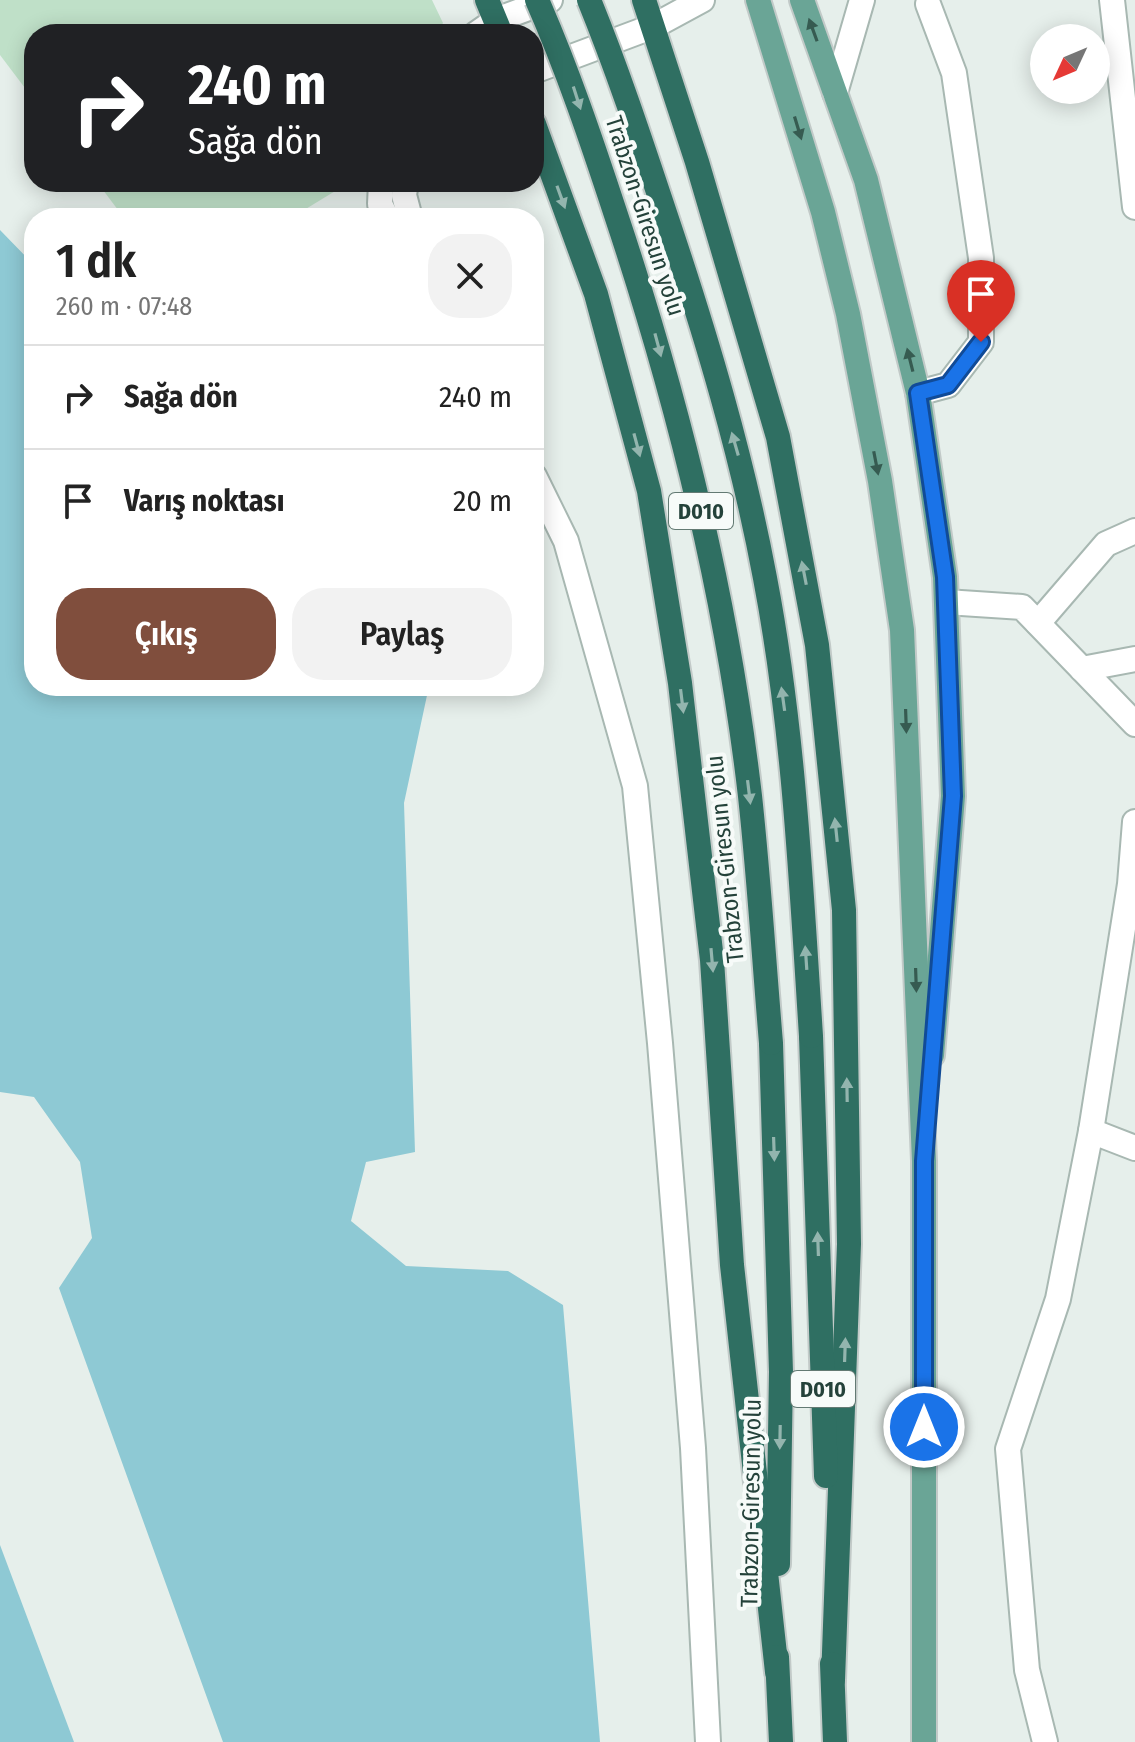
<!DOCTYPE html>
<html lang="tr">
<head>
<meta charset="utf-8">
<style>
	:root { --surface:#fff; --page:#f2f2f2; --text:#222; --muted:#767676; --line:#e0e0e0; --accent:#804e3d }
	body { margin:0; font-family:"Fira Sans Condensed",sans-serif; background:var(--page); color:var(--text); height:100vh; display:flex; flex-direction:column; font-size:30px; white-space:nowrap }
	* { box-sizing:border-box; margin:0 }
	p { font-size:26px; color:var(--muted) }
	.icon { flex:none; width:44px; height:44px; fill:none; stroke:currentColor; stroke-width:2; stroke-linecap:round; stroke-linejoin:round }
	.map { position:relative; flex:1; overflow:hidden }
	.side { position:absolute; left:24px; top:208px; width:520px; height:488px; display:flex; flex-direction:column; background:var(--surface); border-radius:32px; box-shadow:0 4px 20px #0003 }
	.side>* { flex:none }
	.top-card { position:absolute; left:24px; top:24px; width:520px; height:168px; border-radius:32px; box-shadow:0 4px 20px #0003; background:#202124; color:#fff; overflow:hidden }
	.needle { width:52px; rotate:226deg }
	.controls { position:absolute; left:1030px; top:24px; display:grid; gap:16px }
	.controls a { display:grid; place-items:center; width:80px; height:80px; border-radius:50%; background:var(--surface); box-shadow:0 4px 20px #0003; font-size:40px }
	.pin { position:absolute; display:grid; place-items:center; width:68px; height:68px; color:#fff; margin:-82px -34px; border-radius:50% 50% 50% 0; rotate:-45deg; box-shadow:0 0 8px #0007 }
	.pin .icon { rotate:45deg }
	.me { position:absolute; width:88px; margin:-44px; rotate:0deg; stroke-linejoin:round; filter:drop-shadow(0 0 6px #0008) }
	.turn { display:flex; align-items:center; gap:28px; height:168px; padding:0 32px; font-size:36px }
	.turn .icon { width:104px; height:104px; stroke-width:2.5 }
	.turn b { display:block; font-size:56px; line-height:68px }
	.round { display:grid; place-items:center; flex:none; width:84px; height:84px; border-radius:32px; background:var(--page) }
	.headline { display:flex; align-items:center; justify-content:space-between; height:136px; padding:0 32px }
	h1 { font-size:48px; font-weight:600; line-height:60px }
	.primary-button { display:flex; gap:16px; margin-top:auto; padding:16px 32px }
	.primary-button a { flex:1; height:92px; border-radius:32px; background:var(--accent); color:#fff; font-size:32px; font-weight:600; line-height:92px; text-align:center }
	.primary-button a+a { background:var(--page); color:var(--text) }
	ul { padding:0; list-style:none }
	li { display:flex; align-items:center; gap:24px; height:104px; padding:0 32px; border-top:2px solid var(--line) }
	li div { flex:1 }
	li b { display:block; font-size:30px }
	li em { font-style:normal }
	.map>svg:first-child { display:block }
</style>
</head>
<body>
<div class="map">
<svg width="1135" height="1742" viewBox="0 0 1135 1742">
	<rect width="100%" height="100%" fill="#e6efeb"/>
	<g fill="#bfe0c8">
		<polygon points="0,0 432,0 443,23 436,34 34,34 34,100 0,55"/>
		<polygon points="97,182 350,182 291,218 124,218"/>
	</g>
	<g fill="#8ec9d4">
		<polygon points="0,230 34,265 34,686 429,686 404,803 415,1152 366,1162 351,1221 406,1266 508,1271 563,1305 600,1742 223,1742 59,1288 92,1238 80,1162 34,1097 0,1092"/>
		<polygon points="0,1545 74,1742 0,1742"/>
	</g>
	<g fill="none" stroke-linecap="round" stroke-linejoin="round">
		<defs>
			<g id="minor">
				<polyline points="1112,0 1135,207"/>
				<polyline points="476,34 496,20 550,0"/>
				<polyline points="534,71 654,26 702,0"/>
				<polyline points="835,93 862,0"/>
				<polyline points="381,182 380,204 387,218"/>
				<polyline points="406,182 404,195 410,218"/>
				<polyline points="918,393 948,385 981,342 981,258 954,73 928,4"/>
				<polyline points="534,476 566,541 635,786 660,1043 693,1448 708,1742"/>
				<polyline points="946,602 1022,607 1135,724"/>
				<polyline points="1038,623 1106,544 1135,531"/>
				<polyline points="1082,669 1135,659"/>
				<polyline points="1091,1131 1135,1148"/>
				<polyline points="1045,1742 1027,1670 1008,1449 1058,1299 1091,1131 1130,884 1135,822"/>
			</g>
			<g id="major">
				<polyline points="758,0 823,212 848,314 880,481 902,630 924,1161 924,1742"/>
				<polyline points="802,0 866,180 918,393 945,577 953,796 932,1055"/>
			</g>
			<g id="highway">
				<polyline points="487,0 501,34"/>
				<polyline points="644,0 697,162 778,437 817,645 844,910 849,1244 833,1680"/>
				<polyline points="534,124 596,294 649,491 680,683 712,960 732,1265 777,1672"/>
				<polyline points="811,1036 826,1476"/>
				<polyline points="771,1043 781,1372 778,1564"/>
				<polyline points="777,1657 781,1742"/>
				<polyline points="832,1664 835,1742"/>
			</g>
		</defs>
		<use href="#minor" stroke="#a8b8b2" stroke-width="28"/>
		<use href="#major" stroke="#c2cac8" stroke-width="28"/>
		<use href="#highway" stroke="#c2cac8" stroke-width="28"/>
		<use href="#minor" stroke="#fff" stroke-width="24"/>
		<use href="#major" stroke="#6aa596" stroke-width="24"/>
		<use href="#highway" stroke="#2f6f62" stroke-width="24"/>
		<defs>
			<g id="highway-bridge">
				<path d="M537,0C568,71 592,142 616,215C679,404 727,598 750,796C759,878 764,961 771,1043"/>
				<path d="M589,0C618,71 642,144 666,216C706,335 742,455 765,578C794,729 801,883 811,1036"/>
			</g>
		</defs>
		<use href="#highway-bridge" stroke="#c2cac8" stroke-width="28" stroke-linecap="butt"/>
		<use href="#highway-bridge" stroke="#2f6f62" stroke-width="24"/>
	</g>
	<defs><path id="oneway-solid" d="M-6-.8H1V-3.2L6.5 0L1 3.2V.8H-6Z" transform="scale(2)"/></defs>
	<g fill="#365b51">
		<use href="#oneway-solid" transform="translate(813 30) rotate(-110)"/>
		<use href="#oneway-solid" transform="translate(798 128) rotate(73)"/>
		<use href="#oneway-solid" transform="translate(910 360) rotate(-104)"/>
		<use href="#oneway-solid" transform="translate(876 463) rotate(79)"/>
		<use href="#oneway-solid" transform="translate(906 721) rotate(88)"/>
		<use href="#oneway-solid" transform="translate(916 980) rotate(88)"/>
	</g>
	<g fill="#93b5ae">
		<use href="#oneway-solid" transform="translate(577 98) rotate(72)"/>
		<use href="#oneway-solid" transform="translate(561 197) rotate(70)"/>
		<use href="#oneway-solid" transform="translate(658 345) rotate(75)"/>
		<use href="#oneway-solid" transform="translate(735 444) rotate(-106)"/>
		<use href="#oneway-solid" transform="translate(637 445) rotate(75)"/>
		<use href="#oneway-solid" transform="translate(804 573) rotate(-101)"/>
		<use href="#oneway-solid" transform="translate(783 699) rotate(-98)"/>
		<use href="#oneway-solid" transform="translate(682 701) rotate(83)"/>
		<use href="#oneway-solid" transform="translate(749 792) rotate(83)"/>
		<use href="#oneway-solid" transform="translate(836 830) rotate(-96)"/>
		<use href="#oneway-solid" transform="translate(806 958) rotate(-94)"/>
		<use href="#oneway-solid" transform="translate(712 960) rotate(85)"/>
		<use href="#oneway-solid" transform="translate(847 1090) rotate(-91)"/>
		<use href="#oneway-solid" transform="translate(774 1149) rotate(88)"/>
		<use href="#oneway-solid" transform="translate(818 1244) rotate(-92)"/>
		<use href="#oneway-solid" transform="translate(845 1350) rotate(-88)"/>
		<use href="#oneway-solid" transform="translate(780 1437) rotate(91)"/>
	</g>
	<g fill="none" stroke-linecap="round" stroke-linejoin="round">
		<defs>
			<polyline id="route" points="924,1427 924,1161 953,796 945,577 918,393 948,385 981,342"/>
		</defs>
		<use href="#route" stroke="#114b97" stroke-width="20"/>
		<use href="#route" stroke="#1a73e8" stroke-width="14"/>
	</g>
	<g text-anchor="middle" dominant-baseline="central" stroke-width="8" stroke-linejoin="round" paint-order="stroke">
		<g fill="#f7fbf9" stroke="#637a73" stroke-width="2">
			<rect x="669" y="493" width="64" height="36" rx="6"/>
			<rect x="791" y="1371" width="64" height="36" rx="6"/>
		</g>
		<g font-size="22" font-weight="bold" fill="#24423a">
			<text x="701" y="511">D010</text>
			<text x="823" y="1389">D010</text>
		</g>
		<g font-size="24" fill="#24423a" stroke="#f7fbf9">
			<text transform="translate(645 216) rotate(72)">Trabzon-Giresun yolu</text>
			<text transform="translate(725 859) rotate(-96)">Trabzon-Giresun yolu</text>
			<text transform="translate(751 1503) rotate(-89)">Trabzon-Giresun yolu</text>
		</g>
	</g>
</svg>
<div class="controls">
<a><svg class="needle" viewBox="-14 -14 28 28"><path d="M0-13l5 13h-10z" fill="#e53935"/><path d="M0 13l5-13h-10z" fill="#767676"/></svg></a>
</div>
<div class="pin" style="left:981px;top:342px;background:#d93025"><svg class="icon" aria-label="arrive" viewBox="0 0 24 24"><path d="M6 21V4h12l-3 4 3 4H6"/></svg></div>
<svg class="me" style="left:924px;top:1427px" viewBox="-20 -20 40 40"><circle r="17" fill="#1a73e8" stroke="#fff" stroke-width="3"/><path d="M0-11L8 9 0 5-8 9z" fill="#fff"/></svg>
<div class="top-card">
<div class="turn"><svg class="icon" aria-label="right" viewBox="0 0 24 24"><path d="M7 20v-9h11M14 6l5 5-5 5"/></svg><div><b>240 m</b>Sağa dön</div></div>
</div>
<section class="side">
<div class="headline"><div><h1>1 dk</h1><p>260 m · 07:48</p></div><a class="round"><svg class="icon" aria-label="close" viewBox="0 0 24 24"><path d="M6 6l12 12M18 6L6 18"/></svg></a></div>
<ul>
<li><svg class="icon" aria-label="right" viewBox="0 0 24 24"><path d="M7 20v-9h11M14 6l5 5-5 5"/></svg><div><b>Sağa dön</b></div><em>240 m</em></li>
<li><svg class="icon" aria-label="arrive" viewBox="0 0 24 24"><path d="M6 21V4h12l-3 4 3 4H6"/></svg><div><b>Varış noktası</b></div><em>20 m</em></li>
</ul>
<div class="primary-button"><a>Çıkış</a><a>Paylaş</a></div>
</section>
</div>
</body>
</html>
